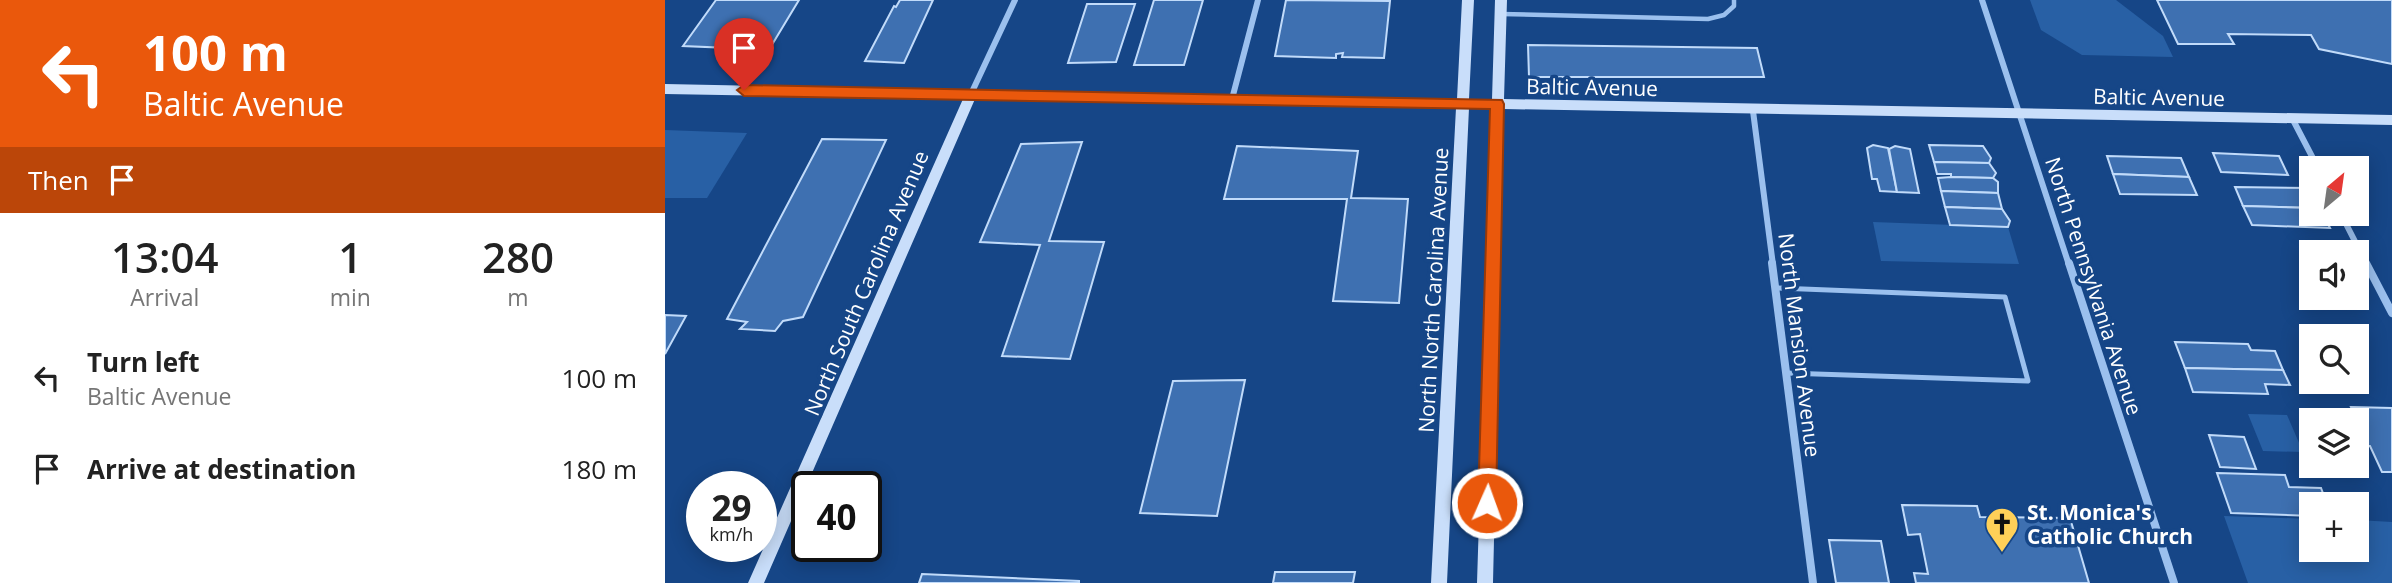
<!DOCTYPE html>
<html lang="en">
<head>
<meta charset="utf-8">
<style>
	:root { --surface:#fff; --page:#f2f2f2; --text:#222; --muted:#767676 }
	body { margin:0; font-family:"Open Sans",sans-serif; background:var(--page); color:var(--text); height:100vh; display:flex; flex-direction:column; font-size:26px; white-space:nowrap }
	* { box-sizing:border-box; margin:0 }
	p { font-size:23px; color:var(--muted) }
	.icon { flex:none; width:38px; height:38px; fill:none; stroke:currentColor; stroke-width:2; stroke-linecap:round; stroke-linejoin:round }
	.map { position:relative; flex:1; overflow:hidden }
	.details { display:flex; flex-direction:column; background:var(--surface); width:665px }
	.details>* { flex:none }
	.guide { background:#ea580c; color:#fff; overflow:hidden }
	.needle { width:46px; rotate:29deg }
	.fabs { position:absolute; left:1634px; top:156px; display:grid; gap:14px }
	.fabs a { display:grid; place-items:center; width:70px; height:70px; border-radius:0px; background:var(--surface); box-shadow:0 4px 18px #0003; font-size:35px }
	.speed { position:absolute; left:21px; top:471px; display:flex; gap:14px; font-size:35px; font-weight:700; text-align:center }
	.speed>* { display:grid; place-content:center; width:91px; height:91px; border-radius:50%; background:var(--surface); box-shadow:0 4px 18px #0003; line-height:1 }
	.speed small { font-size:18px; font-weight:400 }
	.speed .limit { border:4px solid #111; border-radius:10px; background:#fff; color:#111 }
	.pin { position:absolute; display:grid; place-items:center; width:60px; height:60px; color:#fff; margin:-72px -30px; border-radius:50% 50% 50% 0; rotate:-45deg; box-shadow:0 0 7px #0007 }
	.pin .icon { rotate:45deg }
	.me { position:absolute; width:77px; margin:-38px; rotate:2deg; stroke-linejoin:round; filter:drop-shadow(0 0 5px #0008) }
	.turn { display:flex; align-items:center; gap:24px; height:147px; padding:0 28px; font-size:32px }
	.turn .icon { width:91px; height:91px; stroke-width:2.5 }
	.turn b { display:block; font-size:49px; line-height:60px }
	.then { display:flex; align-items:center; height:66px; padding:0 28px; background:#0003; gap:14px; font-size:26px }
	.eta { display:flex; justify-content:space-evenly; align-items:center; height:119px; text-align:center }
	.eta b { font-size:42px; font-weight:600; line-height:49px }
	ul { padding:0; list-style:none }
	li { display:flex; align-items:center; gap:21px; height:91px; padding:0 28px }
	li div { flex:1 }
	li b { display:block; font-size:26px }
	li em { font-style:normal }
	main { display:flex; flex:1; min-height:0 }
	.map>svg:first-child { display:block }
</style>
</head>
<body>
<main>
<section class="details">
<div class="guide">
<div class="turn"><svg class="icon" aria-label="left" viewBox="0 0 24 24"><path d="M17 20v-9H6M10 6l-5 5 5 5"/></svg><div><b>100 m</b>Baltic Avenue</div></div>
<div class="then">Then<svg class="icon" aria-label="arrive" viewBox="0 0 24 24"><path d="M6 21V4h12l-3 4 3 4H6"/></svg></div>
</div>
<div class="eta">
<div><b>13:04</b><p>Arrival</p></div>
<div><b>1</b><p>min</p></div>
<div><b>280</b><p>m</p></div>
</div>
<ul>
<li><svg class="icon" aria-label="left" viewBox="0 0 24 24"><path d="M17 20v-9H6M10 6l-5 5 5 5"/></svg><div><b>Turn left</b><p>Baltic Avenue</p></div><em>100 m</em></li>
<li><svg class="icon" aria-label="arrive" viewBox="0 0 24 24"><path d="M6 21V4h12l-3 4 3 4H6"/></svg><div><b>Arrive at destination</b></div><em>180 m</em></li>
</ul>
</section>
<div class="map">
<svg width="1727" height="583" viewBox="0 0 1727 583">
	<rect width="100%" height="100%" fill="#164687"/>
	<g fill="#2860a5">
		<polygon points="1365,0 1451,0 1498,36 1508,57 1417,55 1376,30"/>
		<polygon points="0,130 82,133 42,198 0,198"/>
		<polygon points="1208,222 1343,227 1354,264 1216,261"/>
		<polygon points="1583,414 1622,415 1638,452 1598,451"/>
		<polygon points="1559,516 1647,519 1647,550 1692,550 1692,520 1727,522 1727,583 1583,583"/>
	</g>
	<g fill="#3e70b1" stroke="#c1dbfa" stroke-width="2">
		<polygon points="51,0 134,0 102,53 61,53 64,48 18,46"/>
		<polygon points="235,0 268,0 239,63 200,61 229,6 231,7"/>
		<polygon points="489,0 538,0 519,65 469,65"/>
		<polygon points="621,0 725,1 719,58 677,57 678,53 671,54 671,58 610,56"/>
		<polygon points="1492,0 1727,0 1727,64 1654,49 1646,35 1563,34 1569,44 1513,44"/>
		<polygon points="422,4 470,4 451,62 403,63"/>
		<polygon points="863,45 1092,48 1099,77 864,77"/>
		<polygon points="157,139 221,140 138,317 118,321 110,331 75,329 82,322 62,319"/>
		<polygon points="417,142 384,241 439,242 405,359 337,356 375,245 315,242 356,144"/>
		<polygon points="1208,145 1223,148 1232,192 1215,191 1212,179 1207,179 1202,148"/>
		<polygon points="1264,145 1318,146 1326,158 1324,163 1269,162"/>
		<polygon points="572,146 693,151 686,198 743,199 734,303 668,301 682,199 559,199"/>
		<polygon points="1230,146 1245,149 1254,193 1232,192 1224,149"/>
		<polygon points="1548,153 1614,156 1623,175 1556,172"/>
		<polygon points="1442,156 1516,158 1524,177 1448,174"/>
		<polygon points="1269,162 1324,163 1331,173 1328,178 1286,177 1286,174 1272,174"/>
		<polygon points="1448,174 1524,177 1532,195 1455,194"/>
		<polygon points="1286,177 1328,178 1333,182 1333,193 1276,191 1273,178"/>
		<polygon points="1570,187 1646,188 1647,208 1578,206"/>
		<polygon points="1276,191 1333,193 1337,209 1280,207"/>
		<polygon points="1578,206 1647,208 1647,214 1658,214 1665,228 1587,225"/>
		<polygon points="1280,207 1337,209 1345,221 1343,227 1285,225"/>
		<polygon points="1641,295 1672,298 1676,309 1645,307"/>
		<polygon points="0,315 21,316 0,354"/>
		<polygon points="1510,342 1583,344 1586,350 1610,351 1618,370 1520,368"/>
		<polygon points="1520,368 1618,370 1625,385 1600,384 1603,394 1528,392"/>
		<polygon points="580,380 552,516 475,513 508,381"/>
		<polygon points="1686,407 1727,408 1727,472 1717,472 1705,446 1695,446 1692,439 1692,426 1695,426"/>
		<polygon points="1544,435 1579,437 1591,469 1555,467"/>
		<polygon points="1552,473 1620,475 1624,487 1656,488 1662,504 1647,504 1647,516 1566,513"/>
		<polygon points="1237,505 1312,506 1315,517 1405,518 1424,583 1251,583 1249,573 1263,574 1255,534 1243,535"/>
		<polygon points="1164,540 1216,541 1224,583 1171,583"/>
		<polygon points="610,572 690,572 688,583 608,583"/>
		<polygon points="257,574 414,581 414,583 254,583"/>
	</g>
	<g fill="none" stroke-linecap="round" stroke-linejoin="round">
		<polyline stroke="#9bc0ee" stroke-width="4.5" points="836,14 1043,19 1059,15 1069,6 1069,0"/>
		<polyline stroke="#9bc0ee" stroke-width="5" points="1110,288 1340,297 1363,381 1121,373"/>
		<g stroke="#9bc0ee" stroke-width="6">
			<polyline points="1317,0 1404,265"/>
			<polyline points="306,94 350,0"/>
			<polyline points="567,99 593,0"/>
			<polyline points="1088,111 1108,265"/>
			<polyline points="1627,118 1653,168"/>
			<polyline points="1676,214 1702,265"/>
		</g>
		<g stroke="#9bc0ee" stroke-width="8">
			<polyline points="1107,263 1148,583"/>
			<polyline points="1404,263 1509,583"/>
			<polyline points="1701,263 1727,313"/>
		</g>
		<polygon fill="#c9defa" fill-rule="evenodd" points="797,0 809,0 804,99 827,99 830,0 842,0 839,99 1727,115 1727,125 839,109 828,583 812,583 827,108 804,108 782,583 766,583 791,108 310,99 99,583 83,583 298,99 0,94 0,84 792,99"/>
	</g>
	<polygon fill="#ea580c" stroke="#983908" stroke-width="2" points="79,85 837,100 839,104 831,503 829,509 822,512 816,509 813,503 825,109 79,96 72,90"/>
	<defs>
		<symbol id="church-pin" viewBox="-11 -11 22 30"><path d="M0 17L-7.5 6A9.5 9.5 0 1 1 7.5 6Z" fill="#ffd058" stroke="#164687"/><path d="M-1.2-6h2.4v3.5h3.3v2.4h-3.3V6h-2.4V-.1h-3.3v-2.4h3.3Z" fill="#111"/></symbol>
	</defs>
	<g fill-rule="evenodd">
		<use href="#church-pin" x="1318" y="505" width="38" height="52"/>
	</g>
	<g text-anchor="middle" dominant-baseline="central" stroke-width="7" stroke-linejoin="round" paint-order="stroke">
		<g font-size="21" fill="#fff" stroke="#164687">
			<text transform="translate(927 87) rotate(1)">Baltic Avenue</text>
			<text transform="translate(1494 97) rotate(1)">Baltic Avenue</text>
			<text transform="translate(201 283) rotate(-67)">North South Carolina Avenue</text>
			<text transform="translate(1429 286) rotate(72)">North Pennsylvania Avenue</text>
			<text transform="translate(768 290) rotate(-87)">North North Carolina Avenue</text>
			<text transform="translate(1135 345) rotate(83)">North Mansion Avenue</text>
		</g>
		<g font-size="21" font-weight="bold" fill="#fff" stroke="#164687" text-anchor="start">
			<text x="1362" y="512">St. Monica's<tspan x="1362" dy="24">Catholic Church</tspan></text>
		</g>
	</g>
</svg>
<div class="fabs">
<a><svg class="needle" viewBox="-14 -14 28 28"><path d="M0-13l5 13h-10z" fill="#e53935"/><path d="M0 13l5-13h-10z" fill="#767676"/></svg></a>
<a><svg class="icon" aria-label="sound" viewBox="0 0 24 24"><path d="M4 9h4l5-4v14l-5-4H4zM17 9q2 3 0 6"/></svg></a>
<a><svg class="icon" aria-label="search" viewBox="0 0 24 24"><circle cx="10" cy="10" r="6"/><path d="M15 15l6 6"/></svg></a>
<a><svg class="icon" aria-label="layers" viewBox="0 0 24 24"><path d="M12 4l9 5-9 5-9-5zM3 14l9 5 9-5"/></svg></a>
<a>+</a>
</div>
<div class="speed"><div>29<small>km/h</small></div><div class="limit">40</div></div>
<div class="pin" style="left:79px;top:90px;background:#d93025"><svg class="icon" aria-label="arrive" viewBox="0 0 24 24"><path d="M6 21V4h12l-3 4 3 4H6"/></svg></div>
<svg class="me" style="left:822px;top:503px" viewBox="-20 -20 40 40"><circle r="17" fill="#ea580c" stroke="#fff" stroke-width="3"/><path d="M0-11L8 9 0 5-8 9z" fill="#fff"/></svg>
</div>
</main>
</body>
</html>
